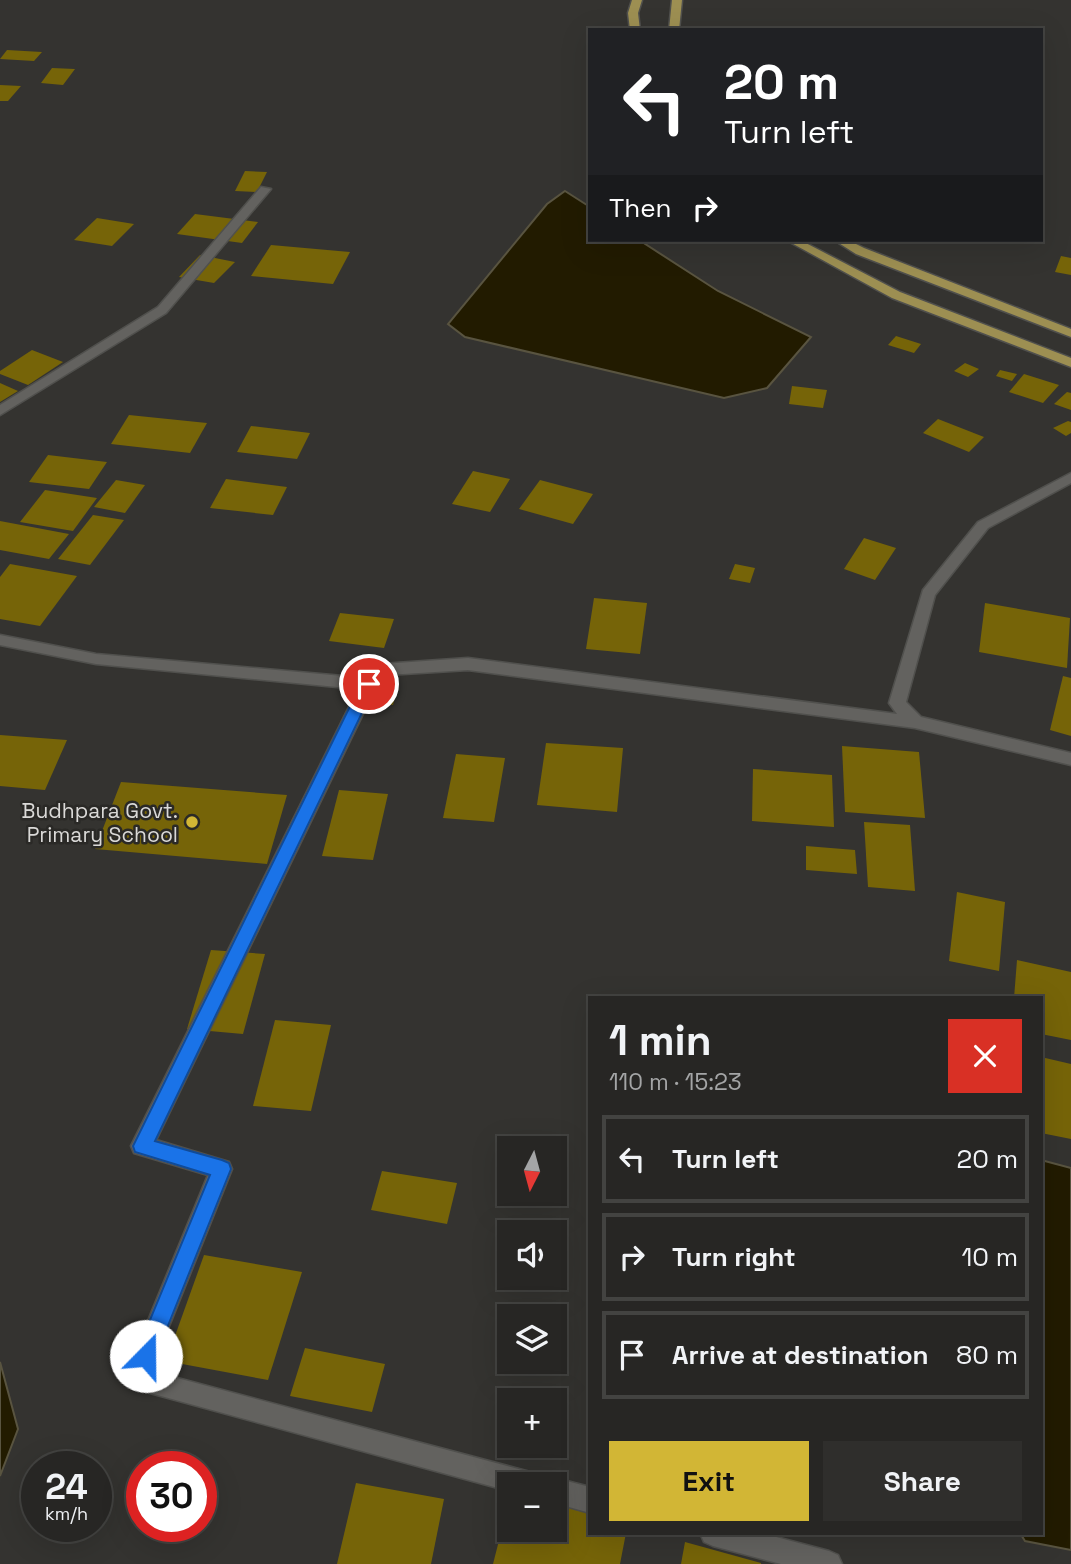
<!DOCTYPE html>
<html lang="en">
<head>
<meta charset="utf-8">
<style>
	:root { --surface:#272624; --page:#2f2e2c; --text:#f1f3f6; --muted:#a4a5a6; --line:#434341; --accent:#d2b635 }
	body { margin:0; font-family:"Space Grotesk",sans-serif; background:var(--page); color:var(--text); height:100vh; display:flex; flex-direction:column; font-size:26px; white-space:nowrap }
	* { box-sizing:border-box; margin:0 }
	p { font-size:23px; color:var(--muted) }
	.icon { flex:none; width:38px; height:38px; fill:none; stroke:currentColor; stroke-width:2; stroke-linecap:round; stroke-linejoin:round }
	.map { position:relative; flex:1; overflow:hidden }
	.side { position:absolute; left:588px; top:996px; width:455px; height:539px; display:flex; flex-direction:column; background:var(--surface); border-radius:0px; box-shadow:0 7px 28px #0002,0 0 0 2px var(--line) }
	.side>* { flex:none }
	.hud { position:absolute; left:588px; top:28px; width:455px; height:214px; border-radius:0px; box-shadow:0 7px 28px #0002,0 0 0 2px var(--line); background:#202124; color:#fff; overflow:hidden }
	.needle { width:46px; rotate:186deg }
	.buttons { position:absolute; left:497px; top:1136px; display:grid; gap:14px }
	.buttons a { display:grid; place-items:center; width:70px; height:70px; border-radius:0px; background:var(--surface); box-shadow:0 7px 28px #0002,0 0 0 2px var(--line); font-size:35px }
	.speed { position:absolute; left:21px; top:1451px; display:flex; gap:14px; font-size:35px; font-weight:700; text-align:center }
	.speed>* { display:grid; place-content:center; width:91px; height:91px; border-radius:50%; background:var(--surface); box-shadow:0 7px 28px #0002,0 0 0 2px var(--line); line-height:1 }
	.speed small { font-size:18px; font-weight:400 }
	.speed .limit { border:10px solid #d22; background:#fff; color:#111 }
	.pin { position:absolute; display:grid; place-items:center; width:60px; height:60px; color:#fff; margin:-30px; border:4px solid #fff; border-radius:50%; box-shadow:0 2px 7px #0007 }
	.me { position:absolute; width:77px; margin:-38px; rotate:22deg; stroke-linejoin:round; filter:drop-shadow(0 0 5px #0008) }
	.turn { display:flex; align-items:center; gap:24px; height:147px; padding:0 21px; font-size:32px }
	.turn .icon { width:91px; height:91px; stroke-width:2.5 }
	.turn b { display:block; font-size:49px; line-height:60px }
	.then { display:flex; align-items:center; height:66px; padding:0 21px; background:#0003; gap:14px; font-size:26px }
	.round { display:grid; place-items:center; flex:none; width:74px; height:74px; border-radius:0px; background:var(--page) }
	.head { display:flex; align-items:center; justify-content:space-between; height:119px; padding:0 21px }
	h1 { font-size:42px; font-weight:700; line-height:52px }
	.button { display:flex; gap:14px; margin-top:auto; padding:14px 21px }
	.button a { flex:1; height:80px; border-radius:0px; background:var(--accent); color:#111; font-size:28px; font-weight:700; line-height:80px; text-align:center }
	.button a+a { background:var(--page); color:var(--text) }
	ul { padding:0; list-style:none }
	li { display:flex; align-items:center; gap:21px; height:88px; margin:0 14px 10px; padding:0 7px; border:4px solid var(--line); border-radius:0px }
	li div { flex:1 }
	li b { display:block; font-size:26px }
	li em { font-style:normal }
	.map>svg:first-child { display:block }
</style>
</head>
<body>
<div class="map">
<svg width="1071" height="1564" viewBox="0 0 1071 1564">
	<rect width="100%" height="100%" fill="#343330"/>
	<g fill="#221b00" stroke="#595440" stroke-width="2">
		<polygon points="565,191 590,207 590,240 639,240 718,291 811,337 767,388 724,398 465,337 448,324 547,204"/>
		<polygon points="1041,1160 1071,1168 1071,1550 1025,1541 1020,1533 1041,1533"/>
		<polygon points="0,1362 18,1429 0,1476"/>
	</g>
	<g fill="#766408">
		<polygon points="7,50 42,52 34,61 0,59"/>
		<polygon points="52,68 75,69 63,85 41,83"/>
		<polygon points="0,85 21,86 8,101 0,101"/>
		<polygon points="245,171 267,172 257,192 235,191"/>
		<polygon points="195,214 258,222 242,243 177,234"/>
		<polygon points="97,218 134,224 112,246 74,240"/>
		<polygon points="271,245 350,252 333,284 251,276"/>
		<polygon points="200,255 235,262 214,283 179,277"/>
		<polygon points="1061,256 1071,258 1071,275 1055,272"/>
		<polygon points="896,336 921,344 914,353 888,345"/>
		<polygon points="32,350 63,362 28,385 0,374 0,371"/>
		<polygon points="965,363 979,369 968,377 954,371"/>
		<polygon points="1000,370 1017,374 1012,381 996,376"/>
		<polygon points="1024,374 1059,385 1043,403 1009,392"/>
		<polygon points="0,383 18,391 0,402"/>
		<polygon points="792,386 827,390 823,408 789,404"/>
		<polygon points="1067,392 1071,393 1071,410 1054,404"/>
		<polygon points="129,415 207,423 190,453 111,444"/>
		<polygon points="938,419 984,437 969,452 923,433"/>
		<polygon points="1068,421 1071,422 1071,433 1066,436 1053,428"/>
		<polygon points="251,426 310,433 297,459 237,452"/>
		<polygon points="48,455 107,462 89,489 29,482"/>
		<polygon points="473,471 510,479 490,512 452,504"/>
		<polygon points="226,479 287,487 273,515 210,508"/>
		<polygon points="116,480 145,485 125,513 94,507"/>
		<polygon points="540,480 593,494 573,524 519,509"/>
		<polygon points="45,490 97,498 73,531 20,522"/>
		<polygon points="93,515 124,520 90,565 58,559"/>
		<polygon points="0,521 69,534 49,559 0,550"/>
		<polygon points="864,538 896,548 875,580 844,569"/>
		<polygon points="10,564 77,576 40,626 0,619 0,577"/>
		<polygon points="735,564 755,568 750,583 729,579"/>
		<polygon points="594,598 647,603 640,654 586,649"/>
		<polygon points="985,603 1070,618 1067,668 979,652"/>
		<polygon points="340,613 394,619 384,648 329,641"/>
		<polygon points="1063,676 1071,678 1071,736 1050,730"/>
		<polygon points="354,683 398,686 393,705 349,702"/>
		<polygon points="0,735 67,740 45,790 0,786"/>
		<polygon points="546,743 623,748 617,812 537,805"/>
		<polygon points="842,746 919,752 925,818 845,812"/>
		<polygon points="456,754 505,758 494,822 443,818"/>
		<polygon points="753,769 832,775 834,827 752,821"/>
		<polygon points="121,782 287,795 267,864 95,849"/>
		<polygon points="339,790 388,794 373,860 322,856"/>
		<polygon points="864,822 910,825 915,891 868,887"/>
		<polygon points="806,846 855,850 857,874 806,870"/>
		<polygon points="957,892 1005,902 999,971 949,961"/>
		<polygon points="211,950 265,954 243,1034 187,1029"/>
		<polygon points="1017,960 1071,972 1071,1040 1041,1034 1041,998 1014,998"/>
		<polygon points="275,1020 331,1025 311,1111 253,1106"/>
		<polygon points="1041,1057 1071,1064 1071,1139 1041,1133"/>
		<polygon points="382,1171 457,1183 447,1224 371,1210"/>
		<polygon points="204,1255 302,1272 268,1380 166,1361"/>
		<polygon points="305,1348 385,1364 372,1412 290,1396"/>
		<polygon points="356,1483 444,1499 431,1564 337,1564"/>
		<polygon points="555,1497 590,1506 590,1533 626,1533 620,1564 493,1564 508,1505 509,1530 555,1530"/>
		<polygon points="685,1542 761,1563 761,1564 681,1564"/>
	</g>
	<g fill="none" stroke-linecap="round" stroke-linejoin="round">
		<defs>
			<g id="minor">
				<polygon points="261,187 271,189 166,313 0,415 0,405 158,307"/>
				<polygon points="1071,473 1071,483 988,528 935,595 906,702 921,717 1071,753 1071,765 915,728 468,670 387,675 376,687 156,1140 229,1162 232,1169 151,1371 530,1472 539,1475 542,1484 509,1484 509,1491 128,1387 124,1379 208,1175 134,1153 131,1146 358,689 96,664 0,645 0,635 96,654 365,678 376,666 382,664 468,658 897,714 889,703 923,590 978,522"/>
				<polygon points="555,1478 590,1487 590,1513 555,1503 555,1484 545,1484"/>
				<polygon points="700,1533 761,1533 829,1551 838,1555 842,1564 781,1564 713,1546 704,1542"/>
			</g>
			<g id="primary">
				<polygon points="632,0 642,0 638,13 640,30 630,30 628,13"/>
				<polygon points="672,0 682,0 679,30 669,30"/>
				<polygon points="786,240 800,240 900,292 1071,358 1071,367 892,298"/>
				<polygon points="834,240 848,240 864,248 1071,329 1071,337 856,254"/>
			</g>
		</defs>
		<use href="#minor" stroke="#50504d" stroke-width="3"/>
		<use href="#primary" stroke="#50504d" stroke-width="3"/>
		<use href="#minor" fill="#63625f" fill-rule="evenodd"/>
		<use href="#primary" fill="#9d8f52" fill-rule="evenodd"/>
	</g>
	<polygon fill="#1a73e8" stroke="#114b97" stroke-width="2" points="369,679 376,684 155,1141 222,1160 229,1163 231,1169 153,1363 146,1366 138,1363 135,1356 210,1175 135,1152 133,1146 361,684"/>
	<circle fill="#d2b635" stroke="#2a2926" stroke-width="2.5" cx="192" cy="822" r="7"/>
	<g text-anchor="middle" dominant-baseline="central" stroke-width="5" stroke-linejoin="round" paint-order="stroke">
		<g font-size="21" fill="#dad9d7" stroke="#2a2926" text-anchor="end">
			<text x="178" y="810">Budhpara Govt.<tspan x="178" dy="24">Primary School</tspan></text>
		</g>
	</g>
</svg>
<div class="buttons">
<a><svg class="needle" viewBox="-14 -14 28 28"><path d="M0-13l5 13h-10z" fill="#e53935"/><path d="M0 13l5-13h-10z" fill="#a4a5a6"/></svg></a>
<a><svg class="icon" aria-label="sound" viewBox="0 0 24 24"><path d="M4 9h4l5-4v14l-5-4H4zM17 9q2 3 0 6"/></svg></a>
<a><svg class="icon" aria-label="layers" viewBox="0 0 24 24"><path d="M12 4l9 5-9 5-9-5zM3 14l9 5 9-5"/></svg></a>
<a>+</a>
<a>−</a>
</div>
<div class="speed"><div>24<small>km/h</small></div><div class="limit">30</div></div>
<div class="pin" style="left:369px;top:684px;background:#d93025"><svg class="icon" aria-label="arrive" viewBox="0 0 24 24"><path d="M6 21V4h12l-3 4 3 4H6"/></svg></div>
<svg class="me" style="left:146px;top:1356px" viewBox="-20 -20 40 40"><circle r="19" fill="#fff"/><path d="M0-13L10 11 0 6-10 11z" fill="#1a73e8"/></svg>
<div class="hud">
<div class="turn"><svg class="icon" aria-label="left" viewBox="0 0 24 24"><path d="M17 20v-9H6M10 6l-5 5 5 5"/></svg><div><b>20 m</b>Turn left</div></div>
<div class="then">Then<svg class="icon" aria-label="right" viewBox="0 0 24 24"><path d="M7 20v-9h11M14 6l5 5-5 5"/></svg></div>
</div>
<section class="side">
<div class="head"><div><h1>1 min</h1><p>110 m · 15:23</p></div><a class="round" style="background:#d93025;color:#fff"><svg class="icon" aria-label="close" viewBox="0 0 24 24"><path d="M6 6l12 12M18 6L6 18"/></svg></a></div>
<ul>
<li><svg class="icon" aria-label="left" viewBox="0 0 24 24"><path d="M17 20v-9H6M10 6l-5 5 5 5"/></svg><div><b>Turn left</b></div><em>20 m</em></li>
<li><svg class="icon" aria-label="right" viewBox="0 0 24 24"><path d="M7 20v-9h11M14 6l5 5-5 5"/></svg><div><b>Turn right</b></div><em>10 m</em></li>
<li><svg class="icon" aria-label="arrive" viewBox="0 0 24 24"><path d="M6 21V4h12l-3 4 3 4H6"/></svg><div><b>Arrive at destination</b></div><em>80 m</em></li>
</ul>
<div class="button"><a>Exit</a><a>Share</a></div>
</section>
</div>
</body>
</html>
